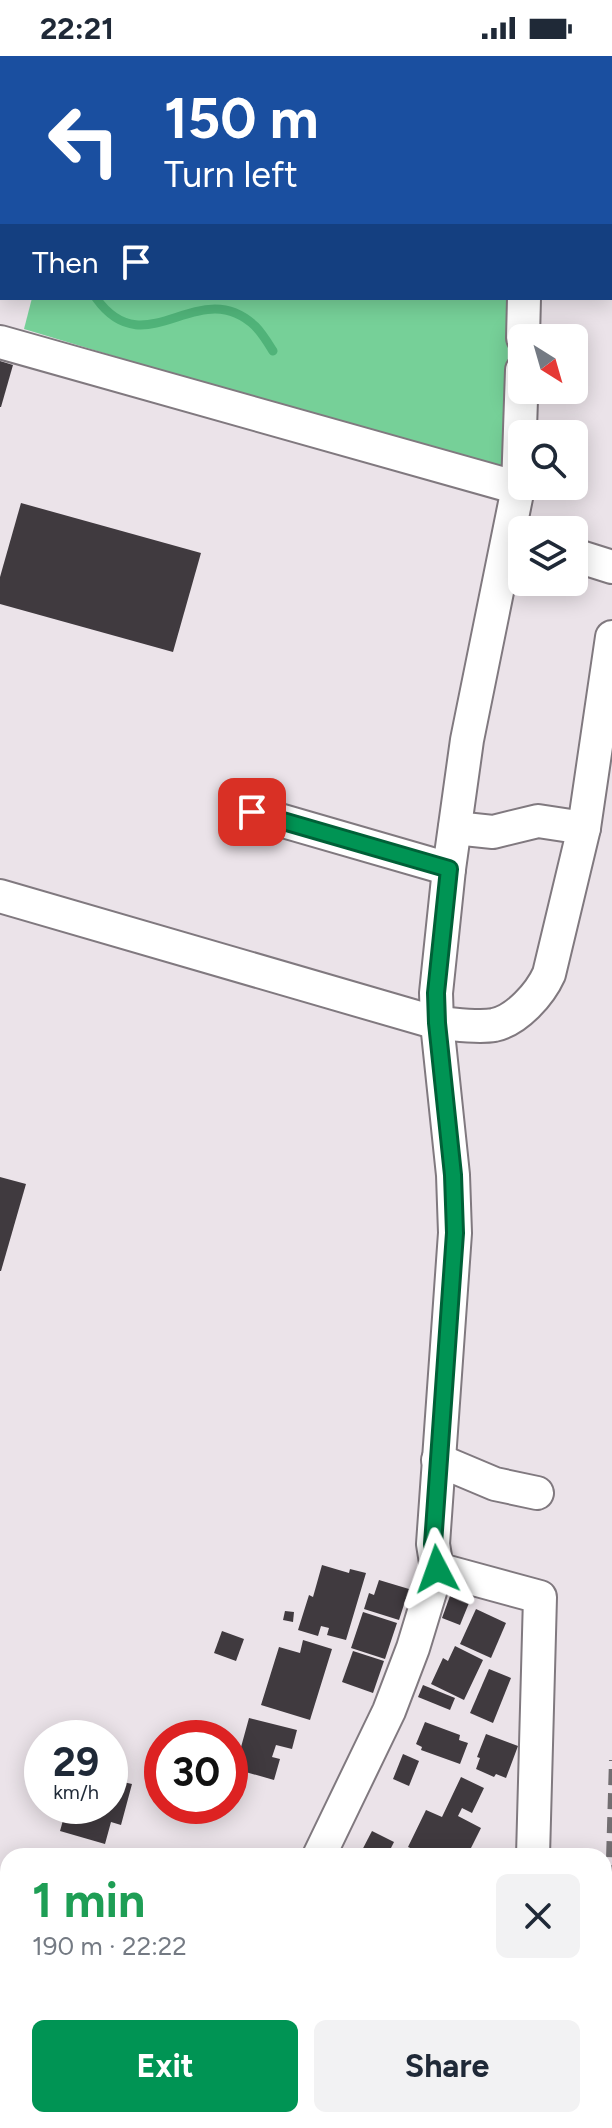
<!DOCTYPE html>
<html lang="en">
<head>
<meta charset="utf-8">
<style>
	:root { --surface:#fff; --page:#f2f2f3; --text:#1f2937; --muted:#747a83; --accent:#009454 }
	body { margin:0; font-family:Figtree,sans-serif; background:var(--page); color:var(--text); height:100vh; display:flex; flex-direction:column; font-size:30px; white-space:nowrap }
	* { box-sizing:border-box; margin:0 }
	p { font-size:26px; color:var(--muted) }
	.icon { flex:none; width:44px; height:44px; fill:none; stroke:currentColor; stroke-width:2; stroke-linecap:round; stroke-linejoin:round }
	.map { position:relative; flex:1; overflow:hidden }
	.drawer { position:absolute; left:0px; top:1792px; width:612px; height:280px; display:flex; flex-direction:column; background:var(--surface); border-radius:24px 24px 0 0; box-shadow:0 4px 20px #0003 }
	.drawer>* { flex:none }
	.top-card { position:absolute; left:0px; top:0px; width:612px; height:244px; box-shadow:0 4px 20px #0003; background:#1a4fa0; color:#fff; overflow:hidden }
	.needle { width:52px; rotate:143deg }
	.tools { position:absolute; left:508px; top:268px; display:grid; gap:16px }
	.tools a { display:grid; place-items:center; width:80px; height:80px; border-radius:12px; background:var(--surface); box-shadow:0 4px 20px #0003; font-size:40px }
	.speed { position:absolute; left:24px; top:1664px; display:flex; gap:16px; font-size:40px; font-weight:700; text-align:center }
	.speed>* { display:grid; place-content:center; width:104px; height:104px; border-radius:50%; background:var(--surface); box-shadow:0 4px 20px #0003; line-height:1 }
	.speed small { font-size:20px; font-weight:400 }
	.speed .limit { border:12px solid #d22; background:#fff; color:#111 }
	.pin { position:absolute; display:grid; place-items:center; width:68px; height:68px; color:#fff; margin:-34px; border-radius:16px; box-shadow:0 4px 12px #0006 }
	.me { position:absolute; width:88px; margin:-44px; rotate:356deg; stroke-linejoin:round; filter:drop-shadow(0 0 6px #0008) }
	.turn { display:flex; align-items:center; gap:28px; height:168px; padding:0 32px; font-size:36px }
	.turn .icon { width:104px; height:104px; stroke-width:2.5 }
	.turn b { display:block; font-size:56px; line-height:68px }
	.then { display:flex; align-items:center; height:76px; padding:0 32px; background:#0003; gap:16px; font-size:30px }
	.round { display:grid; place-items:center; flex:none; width:84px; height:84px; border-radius:12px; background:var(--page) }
	.headline { display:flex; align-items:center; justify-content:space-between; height:136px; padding:0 32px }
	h1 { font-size:48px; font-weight:700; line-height:60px; color:#1e9e55 }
	.cta { display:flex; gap:16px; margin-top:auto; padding:16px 32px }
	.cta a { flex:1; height:92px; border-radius:12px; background:var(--accent); color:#fff; font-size:32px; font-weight:700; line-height:92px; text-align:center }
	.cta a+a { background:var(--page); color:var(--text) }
	.status { display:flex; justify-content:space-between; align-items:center; height:56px; padding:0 40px; background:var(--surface); direction:ltr }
	.status svg { height:22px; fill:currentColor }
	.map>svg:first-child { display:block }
</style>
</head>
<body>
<div class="status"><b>22:21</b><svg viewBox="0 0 49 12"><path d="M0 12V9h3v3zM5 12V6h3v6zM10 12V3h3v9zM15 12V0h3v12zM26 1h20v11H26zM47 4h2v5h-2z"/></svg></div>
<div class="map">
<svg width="612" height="2072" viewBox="0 0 612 2072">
	<rect width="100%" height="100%" fill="#ebe3e9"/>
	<g fill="#76d098">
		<polygon points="99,0 451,0 98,2"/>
		<polygon points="32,242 508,242 507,418 24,273"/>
	</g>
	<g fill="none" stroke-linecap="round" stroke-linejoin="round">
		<path stroke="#50b379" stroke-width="9" d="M96,242C146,312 198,217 255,270C262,277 268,287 273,295"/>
	</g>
	<g fill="#403a3f">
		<polygon points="0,305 13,309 1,351 0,351"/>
		<polygon points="21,447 201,497 173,596 0,548 0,521"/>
		<polygon points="0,1121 26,1128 1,1215 0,1215"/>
		<polygon points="322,1509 349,1517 350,1513 366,1517 346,1584 327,1579 329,1572 321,1570 318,1580 298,1574 309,1539 313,1541"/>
		<polygon points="379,1524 409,1533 399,1564 364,1553 369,1537 374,1539"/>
		<polygon points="450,1540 469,1547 460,1569 442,1562"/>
		<polygon points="476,1553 506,1567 491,1602 460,1588"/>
		<polygon points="285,1555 294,1556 293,1566 283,1564"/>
		<polygon points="363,1556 397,1567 385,1603 351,1592"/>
		<polygon points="222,1575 244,1583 236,1605 214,1597"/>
		<polygon points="303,1584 332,1593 310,1664 261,1649 279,1591 300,1597"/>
		<polygon points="455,1590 483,1604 464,1644 431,1628 443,1602 448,1605"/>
		<polygon points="353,1595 384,1605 373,1637 342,1626"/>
		<polygon points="489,1613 511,1622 493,1667 470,1657"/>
		<polygon points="423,1629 455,1642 450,1654 418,1641"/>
		<polygon points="249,1662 297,1674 292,1693 276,1689 272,1701 280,1703 274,1724 235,1713"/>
		<polygon points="425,1666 460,1679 459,1684 468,1687 460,1708 421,1694 422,1691 416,1688"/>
		<polygon points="486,1678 518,1690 506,1722 496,1718 494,1721 476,1713 480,1702 477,1701"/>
		<polygon points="403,1698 419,1705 409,1730 393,1723"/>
		<polygon points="461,1721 484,1732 472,1757 462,1752 458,1760 481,1772 467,1800 419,1800 421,1797 408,1791 426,1754 442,1761"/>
		<polygon points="110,1723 132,1728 121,1769 111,1766 105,1788 60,1775 67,1750 110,1750"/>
		<polygon points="372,1775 394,1786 387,1800 359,1800"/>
		<polygon points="126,1792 157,1799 157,1800 124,1800"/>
		<polygon points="0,2058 8,2061 5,2072 0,2072"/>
		<polygon points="94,2064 121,2064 115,2072 104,2072"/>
		<polygon points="258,2064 307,2064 304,2072 278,2072"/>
		<polygon points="442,2064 483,2064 479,2072 438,2072"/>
	</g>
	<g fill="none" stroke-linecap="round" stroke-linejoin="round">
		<defs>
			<g id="minor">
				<polyline points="574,2 575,0"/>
				<polyline points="523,282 524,242"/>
				<polyline points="0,286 518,432"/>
				<polyline points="574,499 612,511"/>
				<polyline points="252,756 449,813"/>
				<polyline points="455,772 493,776 538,765 584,772"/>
				<path d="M0,840L437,967C455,968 477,972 494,969C517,964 540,938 549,918L584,772L612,581"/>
				<polyline points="438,1404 495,1428 537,1437"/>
				<polyline points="437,1513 540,1541 533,1800"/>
				<polyline points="319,1800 389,1655 413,1592 437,1513 433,1488 455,1177 453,1119 437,967 436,937 449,813 467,684 518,432 522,314"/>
				<polyline points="33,2072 33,2071"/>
				<polyline points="160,2072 166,2064"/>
				<polyline points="330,2072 333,2064"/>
				<polyline points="521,2072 525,2064"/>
			</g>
		</defs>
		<use href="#minor" stroke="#80797f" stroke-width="36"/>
		<use href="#minor" stroke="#fff" stroke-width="32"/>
		<g stroke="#726e71" stroke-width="6" stroke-dasharray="16 8" stroke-linecap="butt">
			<polyline points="604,1969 612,1704"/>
			<polyline points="601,2072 601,2064"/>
		</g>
	</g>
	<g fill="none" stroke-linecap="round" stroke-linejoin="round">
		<defs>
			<polyline id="route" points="252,756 449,813 436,937 437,967 453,1119 455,1177 433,1488 437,1513"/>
		</defs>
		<use href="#route" stroke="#006037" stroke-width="20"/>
		<use href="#route" stroke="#009454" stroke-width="14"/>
	</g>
</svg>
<div class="tools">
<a><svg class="needle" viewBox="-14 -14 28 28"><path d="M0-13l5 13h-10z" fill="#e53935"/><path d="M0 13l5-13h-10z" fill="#747a83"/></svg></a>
<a><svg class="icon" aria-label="search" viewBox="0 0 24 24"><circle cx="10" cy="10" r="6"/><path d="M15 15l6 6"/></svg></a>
<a><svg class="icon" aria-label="layers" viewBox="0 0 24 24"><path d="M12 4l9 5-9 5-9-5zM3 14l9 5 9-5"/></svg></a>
</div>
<div class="speed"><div>29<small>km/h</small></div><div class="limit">30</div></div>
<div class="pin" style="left:252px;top:756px;background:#d93025"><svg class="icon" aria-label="arrive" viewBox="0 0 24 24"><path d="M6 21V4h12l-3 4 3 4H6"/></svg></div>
<svg class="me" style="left:437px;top:1513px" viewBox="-20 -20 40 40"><path d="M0-17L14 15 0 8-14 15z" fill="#009454" stroke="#fff" stroke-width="4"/></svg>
<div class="top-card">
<div class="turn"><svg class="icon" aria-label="left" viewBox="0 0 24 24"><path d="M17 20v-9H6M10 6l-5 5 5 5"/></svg><div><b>150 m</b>Turn left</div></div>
<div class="then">Then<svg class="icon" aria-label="arrive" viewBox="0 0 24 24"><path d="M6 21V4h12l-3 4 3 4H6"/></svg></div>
</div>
<section class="drawer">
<div class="headline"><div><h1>1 min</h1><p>190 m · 22:22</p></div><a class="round"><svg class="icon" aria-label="close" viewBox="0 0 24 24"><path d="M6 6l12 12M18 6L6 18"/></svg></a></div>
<div class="cta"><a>Exit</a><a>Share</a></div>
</section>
</div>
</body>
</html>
